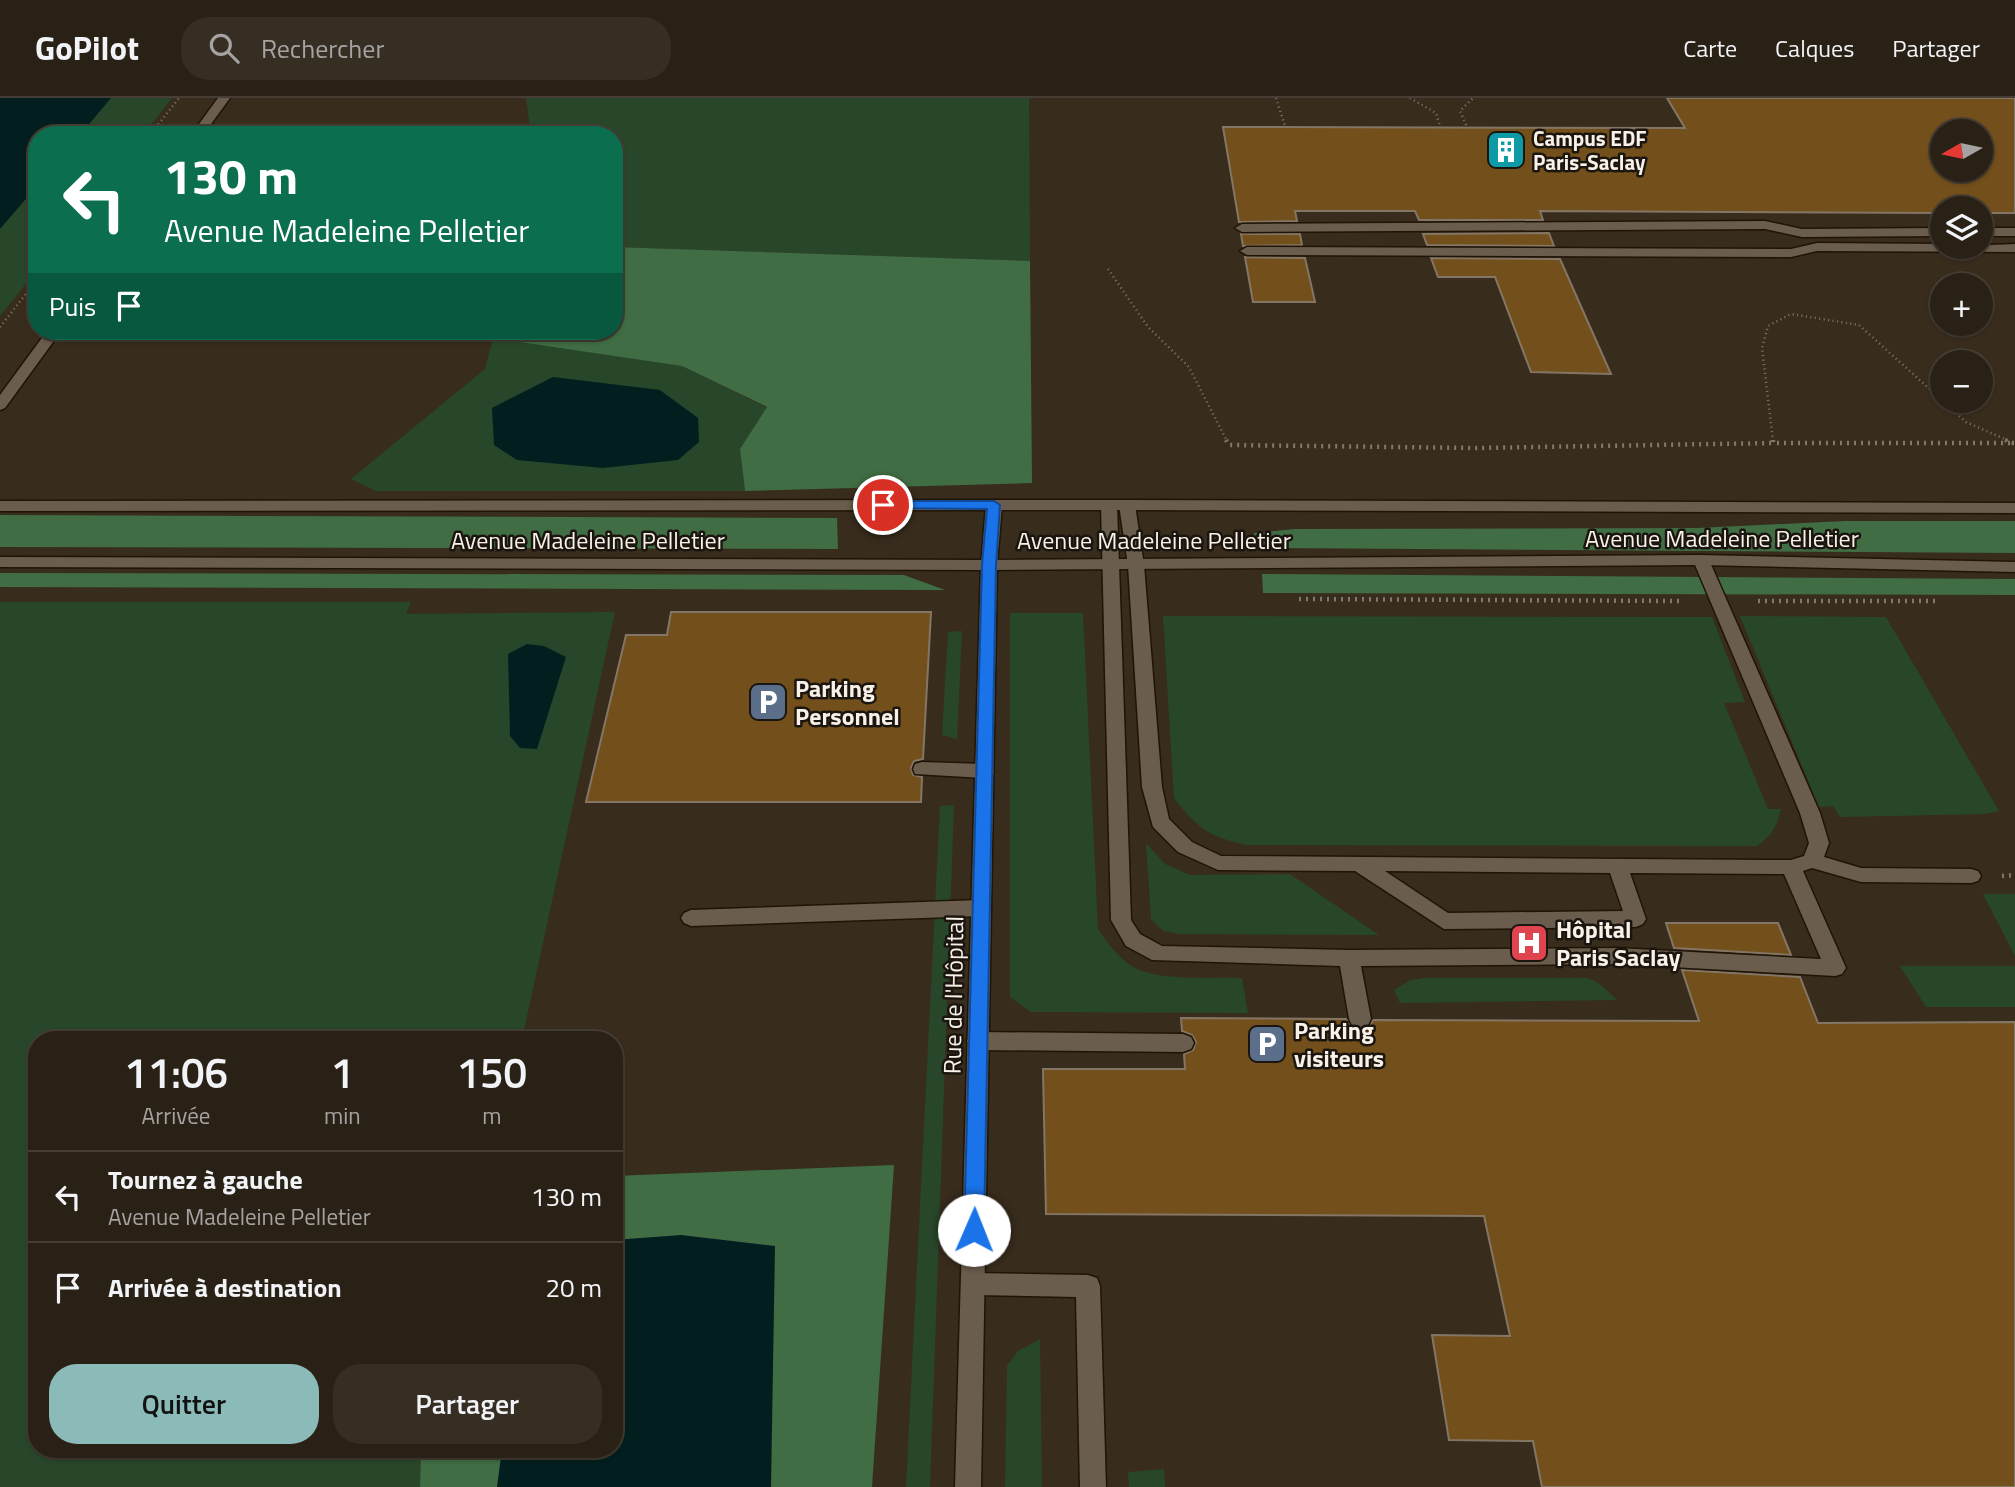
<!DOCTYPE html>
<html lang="fr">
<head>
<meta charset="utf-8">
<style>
	:root { --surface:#2a2116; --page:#362e23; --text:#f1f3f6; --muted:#a5a3a1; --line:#463e35; --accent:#8bbbb9 }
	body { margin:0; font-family:"Titillium Web",sans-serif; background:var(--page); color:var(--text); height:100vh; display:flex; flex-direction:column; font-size:26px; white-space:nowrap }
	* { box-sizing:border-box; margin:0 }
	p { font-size:23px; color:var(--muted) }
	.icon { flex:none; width:38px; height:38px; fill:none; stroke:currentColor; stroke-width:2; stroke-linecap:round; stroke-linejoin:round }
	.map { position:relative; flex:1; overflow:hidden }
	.drawer { position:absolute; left:28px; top:933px; width:595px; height:427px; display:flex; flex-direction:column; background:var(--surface); border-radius:28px; box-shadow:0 2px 5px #0004,0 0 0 2px var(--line) }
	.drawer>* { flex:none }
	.hud { position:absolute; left:28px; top:28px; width:595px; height:214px; border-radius:28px; box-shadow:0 2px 5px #0004,0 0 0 2px var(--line); background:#0b6e4f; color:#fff; overflow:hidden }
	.needle { width:46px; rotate:261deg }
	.tools { position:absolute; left:1930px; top:21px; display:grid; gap:14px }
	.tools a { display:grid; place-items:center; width:63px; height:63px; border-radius:50%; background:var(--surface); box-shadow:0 2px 5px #0004,0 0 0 2px var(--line); font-size:35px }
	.pin { position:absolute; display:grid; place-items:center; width:60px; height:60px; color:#fff; margin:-30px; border:4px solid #fff; border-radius:50%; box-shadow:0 2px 7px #0007 }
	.me { position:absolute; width:77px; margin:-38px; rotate:1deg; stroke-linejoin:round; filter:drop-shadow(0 0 5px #0008) }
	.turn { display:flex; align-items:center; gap:24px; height:147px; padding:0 21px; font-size:32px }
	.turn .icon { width:91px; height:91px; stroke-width:2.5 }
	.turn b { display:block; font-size:49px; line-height:60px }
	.then { display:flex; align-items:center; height:66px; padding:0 21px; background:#0003; gap:14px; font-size:26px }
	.eta { display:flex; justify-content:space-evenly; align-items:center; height:119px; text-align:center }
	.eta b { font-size:42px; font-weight:600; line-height:49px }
	.primary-button { display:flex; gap:14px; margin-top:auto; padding:14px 21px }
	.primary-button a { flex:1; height:80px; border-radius:28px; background:var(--accent); color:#111; font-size:28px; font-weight:600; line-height:80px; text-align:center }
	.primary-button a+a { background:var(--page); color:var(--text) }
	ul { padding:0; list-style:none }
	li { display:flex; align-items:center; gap:21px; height:91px; padding:0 21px; border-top:2px solid var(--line) }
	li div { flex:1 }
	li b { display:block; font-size:26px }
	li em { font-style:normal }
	header { display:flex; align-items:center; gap:42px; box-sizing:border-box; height:98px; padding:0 35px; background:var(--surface); border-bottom:2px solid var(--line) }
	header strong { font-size:33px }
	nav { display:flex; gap:38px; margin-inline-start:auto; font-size:24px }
	.search { width:490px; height:63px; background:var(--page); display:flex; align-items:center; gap:18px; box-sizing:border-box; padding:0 24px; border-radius:28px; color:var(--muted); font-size:26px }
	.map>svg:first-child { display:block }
</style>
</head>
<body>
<header>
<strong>GoPilot</strong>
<div class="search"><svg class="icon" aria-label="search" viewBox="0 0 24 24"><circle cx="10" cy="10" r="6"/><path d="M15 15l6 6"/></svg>Rechercher</div>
<nav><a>Carte</a><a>Calques</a><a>Partager</a></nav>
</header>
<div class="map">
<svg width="2015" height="1389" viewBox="0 0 2015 1389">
	<rect width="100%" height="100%" fill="#382c1d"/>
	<g fill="#28472a">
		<polygon points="0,0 172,0 143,37 37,37 37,172 0,218"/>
		<polygon points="526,0 1029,0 1030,163 614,149 614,37 531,37"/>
		<polygon points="495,233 500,233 494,239 682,268 767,310 740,351 745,393 376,393 351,381 485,271"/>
		<polygon points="0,504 411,504 406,516 615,514 522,941 37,942 37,1351 421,1351 420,1389 0,1389"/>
		<path d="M1010,515H1083L1098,831C1108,845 1120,863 1137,871C1163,883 1212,879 1242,880L1248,915L1031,914L1010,899Z"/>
		<path d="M1163,518L1712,519L1745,604L1724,605L1768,711H1781C1777,729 1771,738 1757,748L1246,747C1208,738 1198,731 1174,700Z"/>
		<polygon points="1740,518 1886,519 1999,713 1985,716 1840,719 1833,708 1819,709"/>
		<polygon points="962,533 957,641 942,637 948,534"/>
		<polygon points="954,707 930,1389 906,1389 940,708"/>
		<polygon points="1146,745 1165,766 1190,777 1290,776 1379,837 1180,836 1163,833 1151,821"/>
		<polygon points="1983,796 2015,796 2015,858"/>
		<polygon points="1900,868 2015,868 2015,909 1926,909"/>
		<polygon points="1424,880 1588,880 1600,886 1617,902 1400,905 1394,892 1411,882"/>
		<polygon points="1040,1241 1042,1389 1005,1389 1007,1268 1018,1253"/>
		<polygon points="1164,1371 1165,1389 1129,1389 1128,1374"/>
	</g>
	<g fill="#406d43">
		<polygon points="614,149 1030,163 1032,385 745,393 740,351 767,309 682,268 493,240 500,233 614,233"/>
		<polygon points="0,417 837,420 838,451 0,449"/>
		<polygon points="1845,423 2015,423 2015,455 1255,450 1254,435 1295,431 1698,430"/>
		<polygon points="0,475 904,477 945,492 0,489"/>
		<polygon points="1262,476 2015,481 2015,497 1263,495"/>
		<polygon points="894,1067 872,1389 420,1389 421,1351 614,1351 614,1078"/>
	</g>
	<g fill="#031e1e">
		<polygon points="0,0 111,0 80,37 37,37 37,88 0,131"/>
		<polygon points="553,279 660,292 698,320 699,344 678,362 603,370 517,362 494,347 492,310"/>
		<polygon points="527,546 544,548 566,559 537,651 520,650 510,638 508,556"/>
		<polygon points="681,1137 775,1148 771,1389 497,1389 502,1351 614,1351 614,1142"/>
	</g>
	<g fill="#734f1b" stroke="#847665" stroke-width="2" fill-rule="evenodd">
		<path d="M1667,0H2015V115H1981V110H1942V115L1540,113L1543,122H1419L1415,113H1295L1297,123L1239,124L1223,29L1685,30ZM1942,33H1981V72H1942Z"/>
		<polygon points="1549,135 1554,148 1427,147 1423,136"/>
		<polygon points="1241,136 1300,136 1302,147 1243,148"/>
		<polygon points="1245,159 1305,160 1315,204 1253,204"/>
		<polygon points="1431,160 1560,161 1611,276 1531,274 1495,179 1438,179"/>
		<polygon points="671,514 931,514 923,661 914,663 911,670 913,677 922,679 921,704 586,704 626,537 667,537"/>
		<polygon points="1666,825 1778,825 1791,857 1674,850"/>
		<polygon points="1682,872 1800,879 1818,925 2015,924 2015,1389 1542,1389 1533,1343 1449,1342 1432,1237 1510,1238 1484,1118 1046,1116 1043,971 1185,971 1184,956 1193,952 1196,944 1192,937 1182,933 1181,920 1346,921 1351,929 1359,932 1369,929 1373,922 1699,923"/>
	</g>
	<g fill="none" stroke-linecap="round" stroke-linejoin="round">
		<defs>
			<g id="service">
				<polygon points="1765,123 1802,131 1942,130 1942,138 1802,139 1765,131 1242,134 1235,130 1242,126"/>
				<rect x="1981" y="130" width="34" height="8"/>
				<polygon points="1817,145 1942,146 1942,149 2015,146 2015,154 1817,153 1791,159 1247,157 1240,153 1247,149 1791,151"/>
				<path d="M1109,402L1117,407L1131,822L1140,836L1162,848L1349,852L1618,850L1821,861L1784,776L1630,775L1646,821L1643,826L1636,829L1444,831L1355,773L1218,772L1178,754L1153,729L1142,689L1128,467L1119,407L1127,402L1135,407L1144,467L1162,689L1169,721L1192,744L1221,758L1768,762H1791L1804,758L1809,745L1800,715L1693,462L1701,457L1709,462L1820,715L1829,745L1824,759L1861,770L1971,771L1978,773L1981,778L1978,783L1971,785L1861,784L1812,770L1803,773L1846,870L1842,876L1835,878L1618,866L1361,868L1371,921L1368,927L1360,930L1352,927L1349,921L1340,868L1152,862L1126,848L1111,822L1101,407ZM1385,773L1610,775L1623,813L1448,815Z"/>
				<polygon points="922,664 984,666 991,668 994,673 991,678 984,680 915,676 913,671 915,666"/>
				<polygon points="981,802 988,805 991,810 988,815 981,818 691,828 684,825 681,820 684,815 691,812"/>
				<polygon points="978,934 1183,936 1191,939 1194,945 1191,951 1183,954 978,952 970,949 967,943 970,937"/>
				<polygon points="973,1175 1088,1177 1097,1180 1100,1188 1106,1389 1080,1389 1076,1199 973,1197 964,1194 961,1186 964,1178"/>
			</g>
			<g id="minor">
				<polygon points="218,0 230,0 203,37 191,37"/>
				<polygon points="47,233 61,233 5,310 0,312 0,297"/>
				<polygon points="994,402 1002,407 997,467 981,1389 955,1389 981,467 986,407"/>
			</g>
			<g id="tertiary">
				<polygon points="1127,402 2015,405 2015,415 1127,412 0,413 0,403"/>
				<polygon points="1701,457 2015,464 2015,474 1701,467 989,472 0,469 0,459 989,462"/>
			</g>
		</defs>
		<use href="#service" stroke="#1f1406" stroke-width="3"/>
		<use href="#minor" stroke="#1f1406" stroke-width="3"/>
		<use href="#tertiary" stroke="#1f1406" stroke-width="3"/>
		<g stroke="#82786b" stroke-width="2.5" stroke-dasharray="1 3.5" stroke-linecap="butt">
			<polyline points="1276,0 1285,28"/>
			<polyline points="1410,0 1436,15 1440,28"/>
			<polyline points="1466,27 1460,13 1473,0"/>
			<polyline points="150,37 179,0"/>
			<polyline points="1108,171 1148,229 1189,269 1227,343"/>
			<polyline points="0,229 37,182"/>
			<polyline points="1773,343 1762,250 1768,228 1791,216 1859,227 1966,324 2009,343"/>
		</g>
		<g stroke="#82786b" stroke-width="4.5" stroke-dasharray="2 5" stroke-linecap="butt">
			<polyline points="1226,342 1229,347 1477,350 1773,345"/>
			<polyline points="1773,342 1773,345 2012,345"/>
			<polyline points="2005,342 2012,345"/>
			<polyline points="2012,345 2015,345"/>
			<polyline points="1299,501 1679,503"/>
			<polyline points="1758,503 1935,503"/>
			<polyline points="2002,778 2015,777"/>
		</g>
		<use href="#service" fill="#6a5d4d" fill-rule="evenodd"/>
		<use href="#minor" fill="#6a5d4d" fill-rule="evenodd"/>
		<use href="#tertiary" fill="#6a5d4d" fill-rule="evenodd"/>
	</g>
	<polygon fill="#1a73e8" stroke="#114b97" stroke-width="2" points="883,403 994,403 1000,407 996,467 984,1132 981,1138 974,1141 967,1138 964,1132 982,467 987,411 878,410 876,407"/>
	<defs>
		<symbol id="building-square" viewBox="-11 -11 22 22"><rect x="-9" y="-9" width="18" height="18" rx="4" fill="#0f9aa8" stroke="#1b150f"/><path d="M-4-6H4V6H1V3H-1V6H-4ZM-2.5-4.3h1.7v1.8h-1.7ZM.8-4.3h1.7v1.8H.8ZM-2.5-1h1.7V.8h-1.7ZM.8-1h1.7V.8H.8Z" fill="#fff"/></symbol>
		<symbol id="parking-square" viewBox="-11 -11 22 22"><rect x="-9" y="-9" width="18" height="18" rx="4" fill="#5c6f8a" stroke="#1b150f"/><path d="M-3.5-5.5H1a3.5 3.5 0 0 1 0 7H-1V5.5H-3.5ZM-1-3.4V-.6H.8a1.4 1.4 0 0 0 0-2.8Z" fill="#fff"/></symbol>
		<symbol id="hospital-square" viewBox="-11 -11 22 22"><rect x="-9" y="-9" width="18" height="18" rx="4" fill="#e0444e" stroke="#1b150f"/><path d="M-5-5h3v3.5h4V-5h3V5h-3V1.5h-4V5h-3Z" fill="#fff"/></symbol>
	</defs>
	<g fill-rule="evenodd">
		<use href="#building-square" x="1484" y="30" width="44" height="44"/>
		<use href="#parking-square" x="746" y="582" width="44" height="44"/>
		<use href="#hospital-square" x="1507" y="823" width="44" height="44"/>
		<use href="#parking-square" x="1245" y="924" width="44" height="44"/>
	</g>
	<g text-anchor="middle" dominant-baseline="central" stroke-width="5" stroke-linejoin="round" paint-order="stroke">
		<g font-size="21" font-weight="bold" fill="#f9f1e8" stroke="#1b150f" text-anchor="start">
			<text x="1533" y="40">Campus EDF<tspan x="1533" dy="24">Paris-Saclay</tspan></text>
		</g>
		<g font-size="24" fill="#f9f1e8" stroke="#1b150f">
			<text x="1722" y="440">Avenue Madeleine Pelletier</text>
			<text x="588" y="442">Avenue Madeleine Pelletier</text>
			<text x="1154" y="442">Avenue Madeleine Pelletier</text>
			<text transform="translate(953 897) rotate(-89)">Rue de l'Hôpital</text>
		</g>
		<g font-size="24" font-weight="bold" fill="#f9f1e8" stroke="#1b150f" text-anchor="start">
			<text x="795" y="590">Parking<tspan x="795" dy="28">Personnel</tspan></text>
			<text x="1556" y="831">Hôpital<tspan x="1556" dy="28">Paris Saclay</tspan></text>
			<text x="1294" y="932">Parking<tspan x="1294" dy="28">visiteurs</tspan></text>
		</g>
	</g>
</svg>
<div class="tools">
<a><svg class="needle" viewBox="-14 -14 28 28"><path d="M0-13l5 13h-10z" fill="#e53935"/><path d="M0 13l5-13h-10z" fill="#a5a3a1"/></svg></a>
<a><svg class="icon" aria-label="layers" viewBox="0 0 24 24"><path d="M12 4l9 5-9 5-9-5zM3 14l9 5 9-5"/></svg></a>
<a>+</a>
<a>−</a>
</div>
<div class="pin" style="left:883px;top:407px;background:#d93025"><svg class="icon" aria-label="arrive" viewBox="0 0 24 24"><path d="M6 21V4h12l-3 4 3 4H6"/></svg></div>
<svg class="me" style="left:974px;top:1132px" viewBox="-20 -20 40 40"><circle r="19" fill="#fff"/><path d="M0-13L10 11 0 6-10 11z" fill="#1a73e8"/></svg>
<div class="hud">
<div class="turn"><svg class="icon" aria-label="left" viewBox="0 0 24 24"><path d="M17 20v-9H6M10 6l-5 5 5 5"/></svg><div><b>130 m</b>Avenue Madeleine Pelletier</div></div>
<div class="then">Puis<svg class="icon" aria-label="arrive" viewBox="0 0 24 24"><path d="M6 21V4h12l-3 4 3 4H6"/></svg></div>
</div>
<section class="drawer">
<div class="eta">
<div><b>11:06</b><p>Arrivée</p></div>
<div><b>1</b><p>min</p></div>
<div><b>150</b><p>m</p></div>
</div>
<ul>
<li><svg class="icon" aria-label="left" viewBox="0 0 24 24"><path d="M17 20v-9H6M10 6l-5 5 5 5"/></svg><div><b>Tournez à gauche</b><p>Avenue Madeleine Pelletier</p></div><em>130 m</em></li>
<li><svg class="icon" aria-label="arrive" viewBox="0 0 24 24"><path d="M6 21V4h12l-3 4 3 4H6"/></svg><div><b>Arrivée à destination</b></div><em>20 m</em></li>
</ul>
<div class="primary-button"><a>Quitter</a><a>Partager</a></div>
</section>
</div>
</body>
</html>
